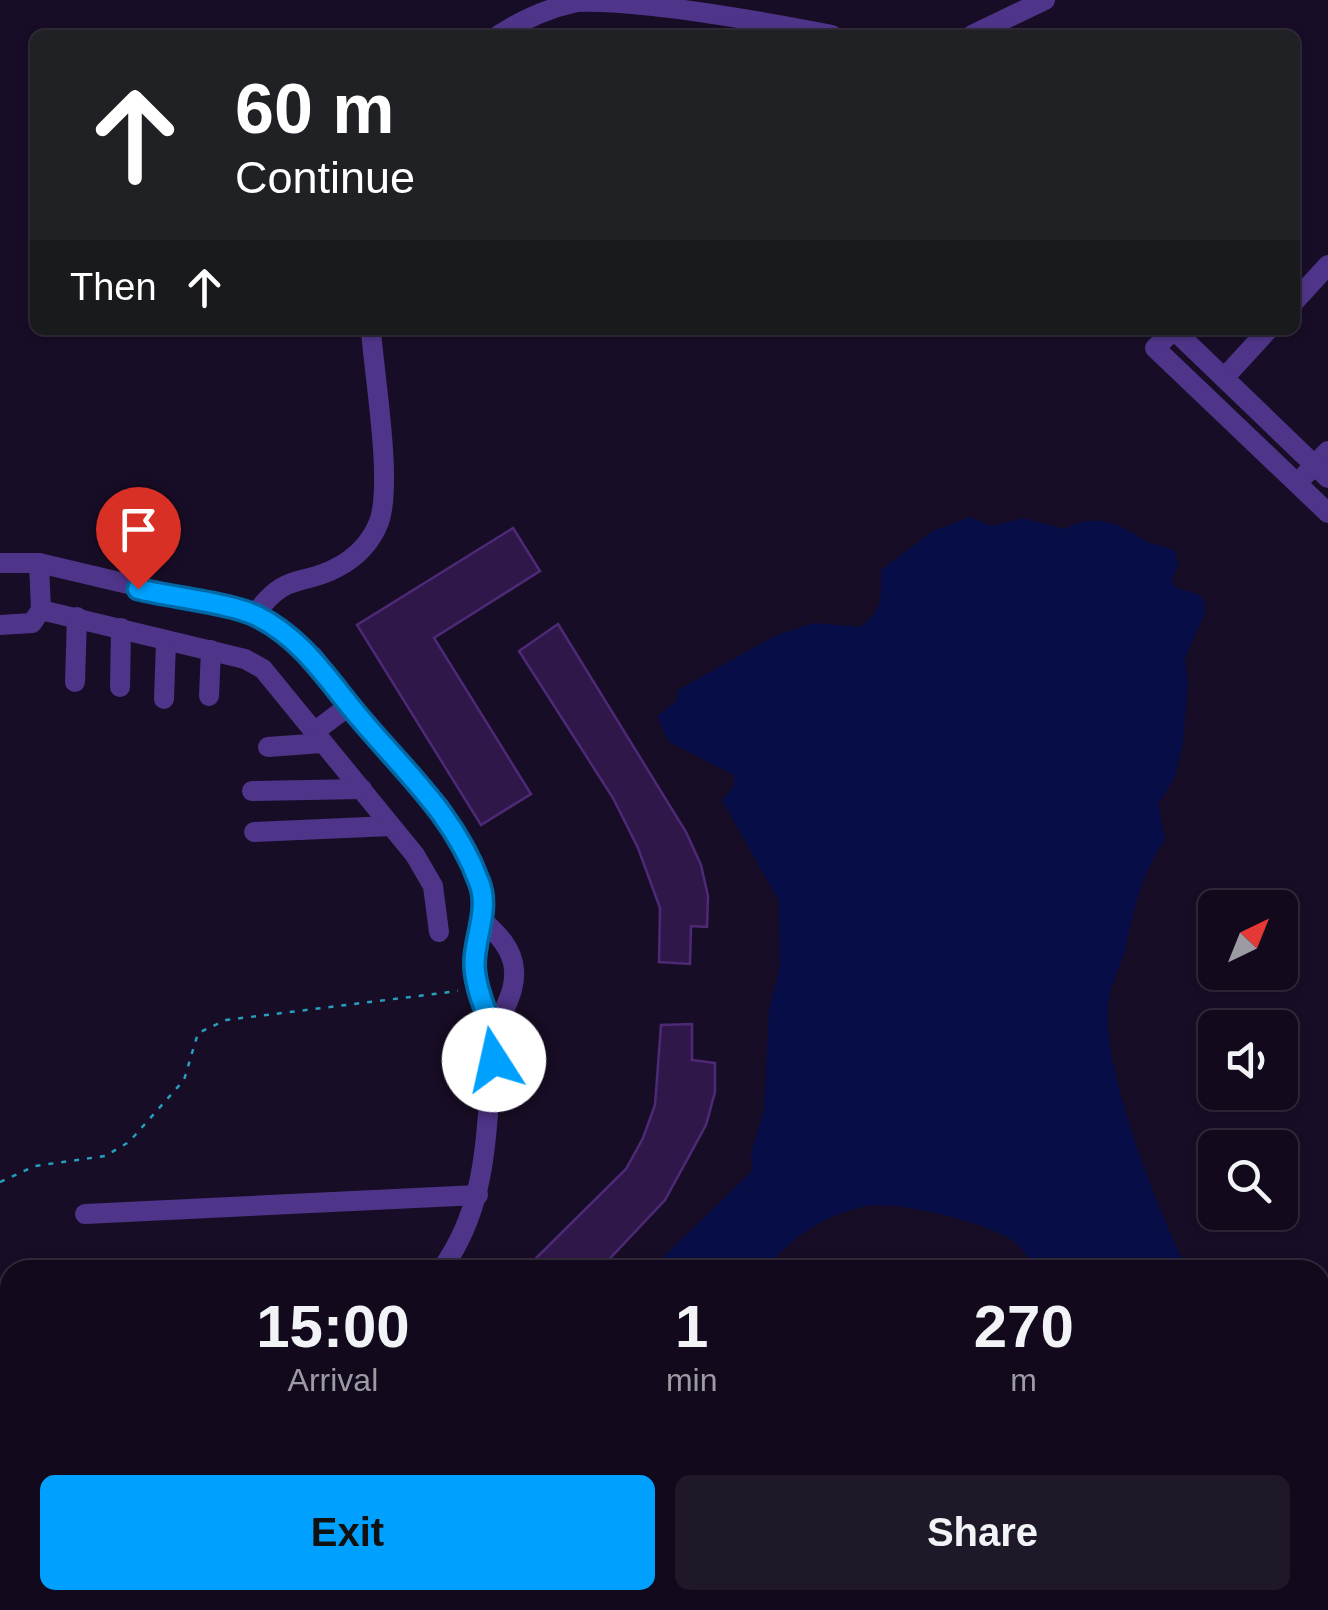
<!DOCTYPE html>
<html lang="en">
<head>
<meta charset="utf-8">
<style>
	:root { --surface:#120a1c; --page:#1f1829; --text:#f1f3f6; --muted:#9c9aa3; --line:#312b3b; --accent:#00a1fe }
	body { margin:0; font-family:Helvetica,sans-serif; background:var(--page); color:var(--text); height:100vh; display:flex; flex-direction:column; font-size:38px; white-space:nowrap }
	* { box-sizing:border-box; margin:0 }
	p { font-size:32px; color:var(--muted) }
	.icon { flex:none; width:55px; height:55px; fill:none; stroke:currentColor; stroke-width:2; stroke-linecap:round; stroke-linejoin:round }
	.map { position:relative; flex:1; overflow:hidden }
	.drawer { position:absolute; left:0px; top:1260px; width:1330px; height:350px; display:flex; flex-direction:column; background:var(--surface); border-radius:30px 30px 0 0; box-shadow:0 2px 8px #0004,0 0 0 2px var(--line) }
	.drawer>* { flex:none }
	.guide { position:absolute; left:30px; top:30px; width:1270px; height:305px; border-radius:15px; box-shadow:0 2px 8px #0004,0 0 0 2px var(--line); background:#202124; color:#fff; overflow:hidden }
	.needle { width:65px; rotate:43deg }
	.buttons { position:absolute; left:1198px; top:890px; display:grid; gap:20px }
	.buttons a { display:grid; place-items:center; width:100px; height:100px; border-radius:15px; background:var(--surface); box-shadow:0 2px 8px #0004,0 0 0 2px var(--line); font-size:50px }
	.pin { position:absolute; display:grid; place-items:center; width:85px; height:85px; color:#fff; margin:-102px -42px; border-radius:50% 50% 50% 0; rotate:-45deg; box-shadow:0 0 10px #0007 }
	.pin .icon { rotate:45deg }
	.me { position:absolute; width:110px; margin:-55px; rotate:350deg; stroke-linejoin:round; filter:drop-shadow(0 0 8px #0008) }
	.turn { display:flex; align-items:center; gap:35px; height:210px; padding:0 40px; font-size:45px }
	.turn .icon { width:130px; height:130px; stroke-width:2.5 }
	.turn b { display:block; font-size:70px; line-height:85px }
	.then { display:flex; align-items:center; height:95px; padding:0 40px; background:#0003; gap:20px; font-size:38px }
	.eta { display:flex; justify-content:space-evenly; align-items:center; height:170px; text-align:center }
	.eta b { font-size:60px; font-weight:800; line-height:70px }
	.button { display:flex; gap:20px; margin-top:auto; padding:20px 40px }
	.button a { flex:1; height:115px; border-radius:15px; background:var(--accent); color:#111; font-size:40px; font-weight:800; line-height:115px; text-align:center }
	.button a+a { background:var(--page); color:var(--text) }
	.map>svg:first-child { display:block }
</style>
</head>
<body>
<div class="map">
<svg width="1328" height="1610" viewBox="0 0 1328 1610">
	<rect width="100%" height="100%" fill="#180d26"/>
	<g fill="#070d46">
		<path d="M970,517L992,526L1023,518L1064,529C1098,512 1117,523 1146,541C1155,547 1164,544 1175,552L1178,565L1171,582L1176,588L1198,594L1204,600L1205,613L1185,658L1188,683L1183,744L1174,779L1158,804L1165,840C1142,871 1134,909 1126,946C1122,964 1112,980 1109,998C1097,1057 1159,1215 1188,1270H1037C1029,1260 1022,1246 1012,1240C985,1222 893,1199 862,1207C825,1215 788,1239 766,1270H650L753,1170L751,1153L764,1109L769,1010L780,967L779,901L722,800L734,786V775L669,742L657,716L677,701L678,690L775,636L814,623L860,627C882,612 882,597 881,570L933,531Z"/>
		<polygon points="1324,1369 1328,1372 1328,1490 1320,1485 1320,1374"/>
	</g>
	<g fill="#2f1849" stroke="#4d2976" stroke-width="2.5">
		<polygon points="513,528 540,571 434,638 531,794 481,825 357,625"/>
		<polygon points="558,624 686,832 701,865 708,896 707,927 691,926 690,964 659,962 660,908 638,848 613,798 519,651"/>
		<polygon points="692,1024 692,1060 715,1063 715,1092 706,1125 665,1200 599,1270 524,1270 626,1169 643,1138 655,1105 661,1025"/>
	</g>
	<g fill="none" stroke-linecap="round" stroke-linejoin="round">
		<polyline stroke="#279fbf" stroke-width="2.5" stroke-dasharray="5 8" stroke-linecap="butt" points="0,1182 35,1166 105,1156 129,1142 184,1080 198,1033 226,1020 458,991"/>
		<g stroke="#4f3589" stroke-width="20">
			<path d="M499,35C522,20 549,8 577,2C642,0 765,22 832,35"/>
			<polyline points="972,35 1045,0"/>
			<polyline points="1295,301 1328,265"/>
			<polyline points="1224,378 1268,330"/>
			<polyline points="1305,475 1328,451"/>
			<polyline points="1328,478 1174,330 1155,348 1328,513"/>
			<polyline points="0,563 39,563 255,614 313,656 361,720 440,807 481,885 482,920 473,963 476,989 496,1032"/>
			<polyline points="41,610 245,659 263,669 415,855 433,886 439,932"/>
			<path d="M255,614C288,570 300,588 338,567C357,557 371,542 379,522C393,483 374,375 371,330"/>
			<polyline points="0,625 32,623 41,610 39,563"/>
			<polyline points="75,682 77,617"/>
			<polyline points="120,687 121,628"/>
			<polyline points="209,696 211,650"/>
			<polyline points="164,699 166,641"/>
			<polyline points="314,732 350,705"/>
			<polyline points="268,747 322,743"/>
			<polyline points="252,791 362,789"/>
			<polyline points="254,832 391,826"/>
			<polyline points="85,1214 478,1195"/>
			<path d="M441,1270C494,1197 483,1120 496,1036C499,1013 516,995 514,970C513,949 497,933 482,920"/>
			<polyline points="324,1600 327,1610"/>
			<polyline points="0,1605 17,1600"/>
		</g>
	</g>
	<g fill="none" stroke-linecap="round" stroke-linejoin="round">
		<defs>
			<path id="route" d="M138,589C169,597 231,603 257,616C303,639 327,679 359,717C404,771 454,814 479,882C491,912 471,943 475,972C479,1008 497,1021 494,1060"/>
		</defs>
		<use href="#route" stroke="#0069a5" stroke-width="25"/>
		<use href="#route" stroke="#00a1fe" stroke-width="18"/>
	</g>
</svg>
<div class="buttons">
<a><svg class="needle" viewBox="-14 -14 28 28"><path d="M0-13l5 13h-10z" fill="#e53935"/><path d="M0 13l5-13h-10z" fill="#9c9aa3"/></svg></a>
<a><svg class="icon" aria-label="sound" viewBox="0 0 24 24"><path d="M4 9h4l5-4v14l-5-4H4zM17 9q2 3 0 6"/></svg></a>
<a><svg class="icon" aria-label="search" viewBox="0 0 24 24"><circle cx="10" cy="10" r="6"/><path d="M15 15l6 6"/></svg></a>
</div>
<div class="pin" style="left:138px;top:589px;background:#d93025"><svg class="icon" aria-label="arrive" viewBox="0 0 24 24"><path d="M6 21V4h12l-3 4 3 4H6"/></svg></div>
<svg class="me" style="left:494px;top:1060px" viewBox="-20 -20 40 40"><circle r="19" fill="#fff"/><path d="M0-13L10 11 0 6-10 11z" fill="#00a1fe"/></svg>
<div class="guide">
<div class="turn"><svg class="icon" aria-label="ahead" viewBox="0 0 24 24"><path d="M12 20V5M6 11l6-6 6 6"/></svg><div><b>60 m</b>Continue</div></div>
<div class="then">Then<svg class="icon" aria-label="ahead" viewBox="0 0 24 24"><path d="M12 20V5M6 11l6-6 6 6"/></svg></div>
</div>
<section class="drawer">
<div class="eta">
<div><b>15:00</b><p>Arrival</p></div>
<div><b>1</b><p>min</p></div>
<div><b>270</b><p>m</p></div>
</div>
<div class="button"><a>Exit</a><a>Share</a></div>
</section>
</div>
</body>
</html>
